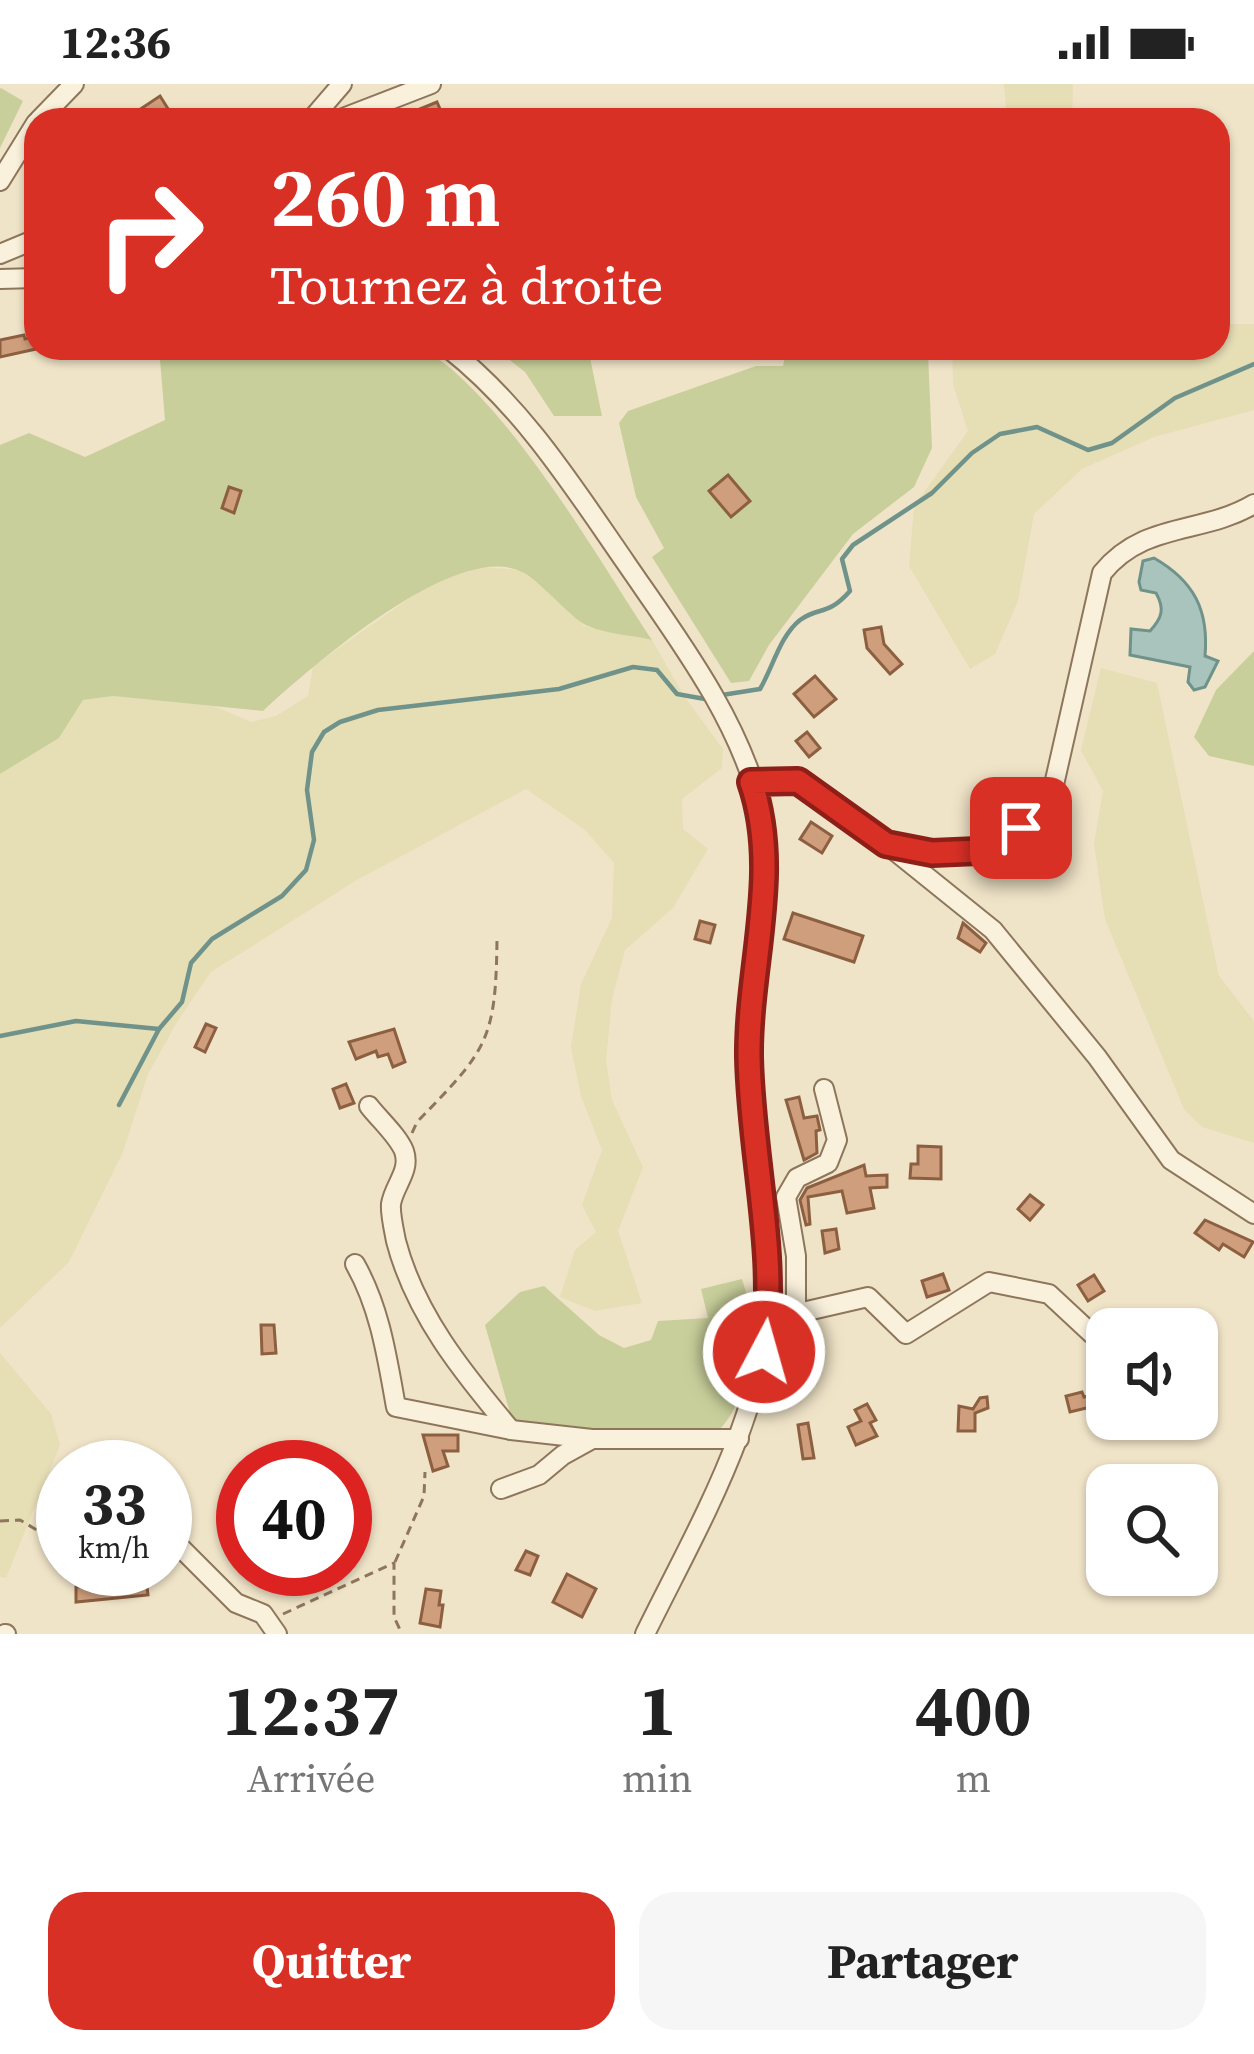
<!DOCTYPE html>
<html lang="fr">
<head>
<meta charset="utf-8">
<style>
	:root { --surface:#fff; --page:#f6f6f6; --text:#222; --muted:#767676; --accent:#d93025 }
	body { margin:0; font-family:"Source Serif 4",serif; background:var(--page); color:var(--text); height:100vh; display:flex; flex-direction:column; font-size:45px; white-space:nowrap }
	* { box-sizing:border-box; margin:0 }
	p { font-size:39px; color:var(--muted) }
	.icon { flex:none; width:66px; height:66px; fill:none; stroke:currentColor; stroke-width:2; stroke-linecap:round; stroke-linejoin:round }
	.map { position:relative; height:1550px; overflow:hidden }
	.panel { display:flex; flex-direction:column; background:var(--surface); flex:1 }
	.panel>* { flex:none }
	.guide { position:absolute; left:24px; top:24px; width:1206px; height:252px; border-radius:36px; box-shadow:0 3px 9px #0004; background:#d93025; color:#fff; overflow:hidden }
	.tools { position:absolute; left:1086px; top:1224px; display:grid; gap:24px }
	.tools a { display:grid; place-items:center; width:132px; height:132px; border-radius:24px; background:var(--surface); box-shadow:0 3px 9px #0004; font-size:60px }
	.speed { position:absolute; left:36px; top:1356px; display:flex; gap:24px; font-size:60px; font-weight:700; text-align:center }
	.speed>* { display:grid; place-content:center; width:156px; height:156px; border-radius:50%; background:var(--surface); box-shadow:0 3px 9px #0004; line-height:1 }
	.speed small { font-size:30px; font-weight:400 }
	.speed .limit { border:18px solid #d22; background:#fff; color:#111 }
	.pin { position:absolute; display:grid; place-items:center; width:102px; height:102px; color:#fff; margin:-51px; border-radius:24px; box-shadow:0 6px 18px #0006 }
	.me { position:absolute; width:132px; margin:-66px; rotate:6deg; stroke-linejoin:round; filter:drop-shadow(0 0 9px #0008) }
	.turn { display:flex; align-items:center; gap:42px; height:252px; padding:0 48px; font-size:54px }
	.turn .icon { width:156px; height:156px; stroke-width:2.5 }
	.turn b { display:block; font-size:84px; line-height:102px }
	.eta { display:flex; justify-content:space-evenly; align-items:center; height:204px; text-align:center }
	.eta b { font-size:72px; font-weight:700; line-height:84px }
	.action { display:flex; gap:24px; margin-top:auto; padding:24px 48px }
	.action a { flex:1; height:138px; border-radius:36px; background:var(--accent); color:#fff; font-size:48px; font-weight:700; line-height:138px; text-align:center }
	.action a+a { background:var(--page); color:var(--text) }
	.status { display:flex; justify-content:space-between; align-items:center; height:84px; padding:0 60px; background:var(--surface); direction:ltr }
	.status svg { height:33px; fill:currentColor }
	.map>svg:first-child { display:block }
</style>
</head>
<body>
<div class="status"><b>12:36</b><svg viewBox="0 0 49 12"><path d="M0 12V9h3v3zM5 12V6h3v6zM10 12V3h3v9zM15 12V0h3v12zM26 1h20v11H26zM47 4h2v5h-2z"/></svg></div>
<div class="map">
<svg width="1254" height="1550" viewBox="0 0 1254 1550">
	<rect width="100%" height="100%" fill="#f0e4c8"/>
	<g fill="#e6deb5">
		<polygon points="1004,0 1073,0 1072,36 1007,36"/>
		<polygon points="1228,240 1254,240 1254,326 1154,353 1082,385 1034,430 1018,517 995,570 970,585 909,482 914,422 968,347 953,300 952,264 1208,267 1218,264 1218,254"/>
		<polygon points="480,483 520,486 565,520 584,542 652,556 684,612 723,665 722,684 682,715 683,745 708,765 673,824 625,866 612,915 606,976 612,1016 643,1083 618,1147 642,1219 595,1227 560,1213 575,1166 596,1148 582,1121 602,1066 581,1012 571,963 581,900 612,834 614,779 584,745 526,705 357,796 211,888 177,938 148,990 123,1068 69,1178 0,1244 0,690 59,654 83,616 113,612 214,622 251,638 276,632 308,612 313,582 427,502"/>
		<polygon points="1101,584 1157,599 1219,892 1254,937 1254,1059 1202,1043 1184,1025 1105,835 1094,760 1103,707 1081,666"/>
		<polygon points="0,1269 51,1330 60,1361 6,1494 0,1493"/>
	</g>
	<g fill="#c9cf9b">
		<polygon points="1,4 23,17 0,64 0,5"/>
		<path d="M159,264H422C506,313 596,472 652,556C631,551 607,550 588,542C574,537 543,500 524,489C459,452 309,585 263,627L113,612L83,616L59,654L0,690V361L29,349L85,373L165,336Z"/>
		<polygon points="494,264 588,264 602,332 554,332 525,288"/>
		<polygon points="787,264 928,268 932,364 914,403 853,450 769,561 749,597 731,599 652,473 664,464 636,413 619,339 628,327 756,282 783,282"/>
		<polygon points="1254,567 1254,682 1209,672 1194,653 1216,606"/>
		<path d="M742,1195C756,1240 764,1262 743,1306C736,1322 730,1335 718,1347L585,1345L512,1336L485,1241L520,1208L544,1202L599,1251L624,1264L651,1256L658,1237L708,1234L701,1205Z"/>
	</g>
	<path fill="#a9c4bc" stroke="#6f938a" stroke-width="3" d="M1154,474C1194,497 1209,526 1205,572L1218,577L1205,603L1194,606L1188,598L1190,583L1130,571L1131,545L1150,547C1162,534 1165,525 1156,509L1141,506L1139,498L1143,477Z"/>
	<g fill="none" stroke-linecap="round" stroke-linejoin="round">
		<g stroke="#6f938a" stroke-width="4.5">
			<path d="M722,611L760,605C773,583 780,552 800,536C819,522 827,533 850,507L842,475L853,461L932,409L972,369L1000,350L1037,343L1088,366L1112,359L1175,314L1254,280"/>
			<polyline points="0,952 76,937 159,945"/>
			<polyline points="119,1021 159,945 182,918 191,879 212,855 282,812 306,786 314,756 307,706 312,668 324,648 340,638 378,626 559,605 633,583 657,586 677,610 705,615"/>
		</g>
	</g>
	<g fill="#cf9f7d" stroke="#8d5f41" stroke-width="3">
		<polygon points="160,12 172,31 165,36 124,36"/>
		<polygon points="437,18 443,32 433,36 393,36"/>
		<polygon points="24,251 25,255 36,252 36,265 0,273 0,256"/>
		<polygon points="728,391 750,417 731,433 709,407"/>
		<polygon points="229,403 241,407 234,429 222,424"/>
		<polygon points="881,543 884,560 902,580 890,590 867,564 864,546"/>
		<polygon points="815,592 836,615 814,633 794,610"/>
		<polygon points="807,648 820,664 809,673 796,657"/>
		<polygon points="811,738 832,752 822,769 800,755"/>
		<polygon points="793,829 863,852 854,878 784,855"/>
		<polygon points="700,837 715,841 710,859 695,855"/>
		<polygon points="963,839 986,859 980,868 958,854"/>
		<polygon points="206,940 216,944 205,968 195,963"/>
		<polygon points="394,945 405,978 393,983 388,970 378,973 376,967 356,975 349,958"/>
		<polygon points="346,1000 354,1019 340,1024 333,1005"/>
		<polygon points="799,1013 804,1034 817,1032 820,1046 816,1047 817,1069 804,1076 786,1016"/>
		<polygon points="918,1062 941,1063 941,1095 910,1094 911,1080 918,1080"/>
		<polygon points="864,1081 866,1092 887,1091 887,1103 870,1104 874,1124 847,1129 842,1107 808,1113 810,1140 806,1141 800,1116 807,1104"/>
		<polygon points="1030,1111 1043,1121 1030,1136 1018,1125"/>
		<polygon points="1205,1136 1253,1158 1244,1173 1223,1160 1219,1166 1195,1149"/>
		<polygon points="836,1145 839,1165 825,1169 822,1147"/>
		<polygon points="943,1190 949,1206 927,1213 922,1197"/>
		<polygon points="1094,1191 1104,1207 1088,1217 1078,1201"/>
		<polygon points="261,1241 274,1241 276,1269 262,1270"/>
		<polygon points="1082,1308 1084,1313 1107,1308 1107,1319 1070,1328 1066,1312"/>
		<polygon points="987,1313 988,1324 975,1329 975,1347 958,1347 959,1322 973,1325 980,1314"/>
		<polygon points="867,1320 876,1336 870,1339 877,1352 856,1361 848,1343 861,1337 855,1326"/>
		<polygon points="808,1339 814,1374 803,1375 798,1341"/>
		<polygon points="423,1351 458,1351 458,1367 443,1367 448,1382 433,1387"/>
		<polygon points="526,1467 538,1472 530,1491 516,1486"/>
		<polygon points="124,1485 145,1485 148,1511 76,1518 76,1503 125,1498"/>
		<polygon points="567,1490 596,1505 582,1533 553,1518"/>
		<polygon points="426,1505 441,1507 439,1521 443,1521 440,1543 420,1539"/>
	</g>
	<g fill="none" stroke-linecap="round" stroke-linejoin="round">
		<defs>
			<g id="minor">
				<polyline points="39,36 74,0"/>
				<polyline points="311,36 342,0"/>
				<polyline points="338,36 431,0"/>
				<polyline points="0,97 36,39"/>
				<polyline points="0,170 36,155"/>
				<polyline points="0,195 36,194"/>
				<path d="M448,264C523,323 572,401 626,479C678,555 738,633 761,725C779,799 750,892 749,969C749,1044 770,1119 770,1194C770,1323 700,1438 645,1550"/>
				<path d="M751,698L798,697L826,721L887,760L932,769L978,767L1021,744L1053,705L1102,489C1144,437 1202,451 1254,420"/>
				<polyline points="890,763 993,846 1097,973 1171,1076 1254,1130"/>
				<path d="M369,1022C379,1035 398,1052 404,1067C411,1087 394,1101 391,1120C390,1130 394,1146 396,1157C415,1230 463,1289 511,1346"/>
				<path d="M355,1180C380,1224 387,1273 396,1323L511,1346L592,1355H739"/>
				<polyline points="796,1228 796,1172 786,1113 797,1094 828,1079 837,1056 824,1005"/>
				<polyline points="768,1236 868,1213 906,1250 989,1198 1049,1210 1092,1250"/>
				<polyline points="501,1405 539,1391 563,1371 592,1355"/>
				<polyline points="165,1448 236,1519 263,1530 277,1550"/>
				<polyline points="5,1550 6,1550"/>
			</g>
		</defs>
		<use href="#minor" stroke="#8d765c" stroke-width="22"/>
		<g stroke="#8d765c" stroke-width="3" stroke-dasharray="9 6" stroke-linecap="butt">
			<path d="M412,1049L417,1038C487,966 496,957 497,854"/>
			<polyline points="0,1437 20,1436 57,1458 63,1456"/>
			<polyline points="395,1478 424,1412 425,1388"/>
			<polyline points="283,1530 394,1479 394,1533 402,1550"/>
		</g>
		<use href="#minor" stroke="#faf1dc" stroke-width="18"/>
	</g>
	<g fill="none" stroke-linecap="round" stroke-linejoin="round">
		<defs>
			<path id="route" d="M764,1268C778,1168 751,1073 749,973C748,881 782,787 751,698L798,697L886,760L932,769L978,767L1021,744"/>
		</defs>
		<use href="#route" stroke="#8d1f18" stroke-width="30"/>
		<use href="#route" stroke="#d93025" stroke-width="21"/>
	</g>
</svg>
<div class="tools">
<a><svg class="icon" aria-label="sound" viewBox="0 0 24 24"><path d="M4 9h4l5-4v14l-5-4H4zM17 9q2 3 0 6"/></svg></a>
<a><svg class="icon" aria-label="search" viewBox="0 0 24 24"><circle cx="10" cy="10" r="6"/><path d="M15 15l6 6"/></svg></a>
</div>
<div class="speed"><div>33<small>km/h</small></div><div class="limit">40</div></div>
<div class="pin" style="left:1021px;top:744px;background:#d93025"><svg class="icon" aria-label="arrive" viewBox="0 0 24 24"><path d="M6 21V4h12l-3 4 3 4H6"/></svg></div>
<svg class="me" style="left:764px;top:1268px" viewBox="-20 -20 40 40"><circle r="17" fill="#d93025" stroke="#fff" stroke-width="3"/><path d="M0-11L8 9 0 5-8 9z" fill="#fff"/></svg>
<div class="guide">
<div class="turn"><svg class="icon" aria-label="right" viewBox="0 0 24 24"><path d="M7 20v-9h11M14 6l5 5-5 5"/></svg><div><b>260 m</b>Tournez à droite</div></div>
</div>
</div>
<section class="panel">
<div class="eta">
<div><b>12:37</b><p>Arrivée</p></div>
<div><b>1</b><p>min</p></div>
<div><b>400</b><p>m</p></div>
</div>
<div class="action"><a>Quitter</a><a>Partager</a></div>
</section>
</body>
</html>
